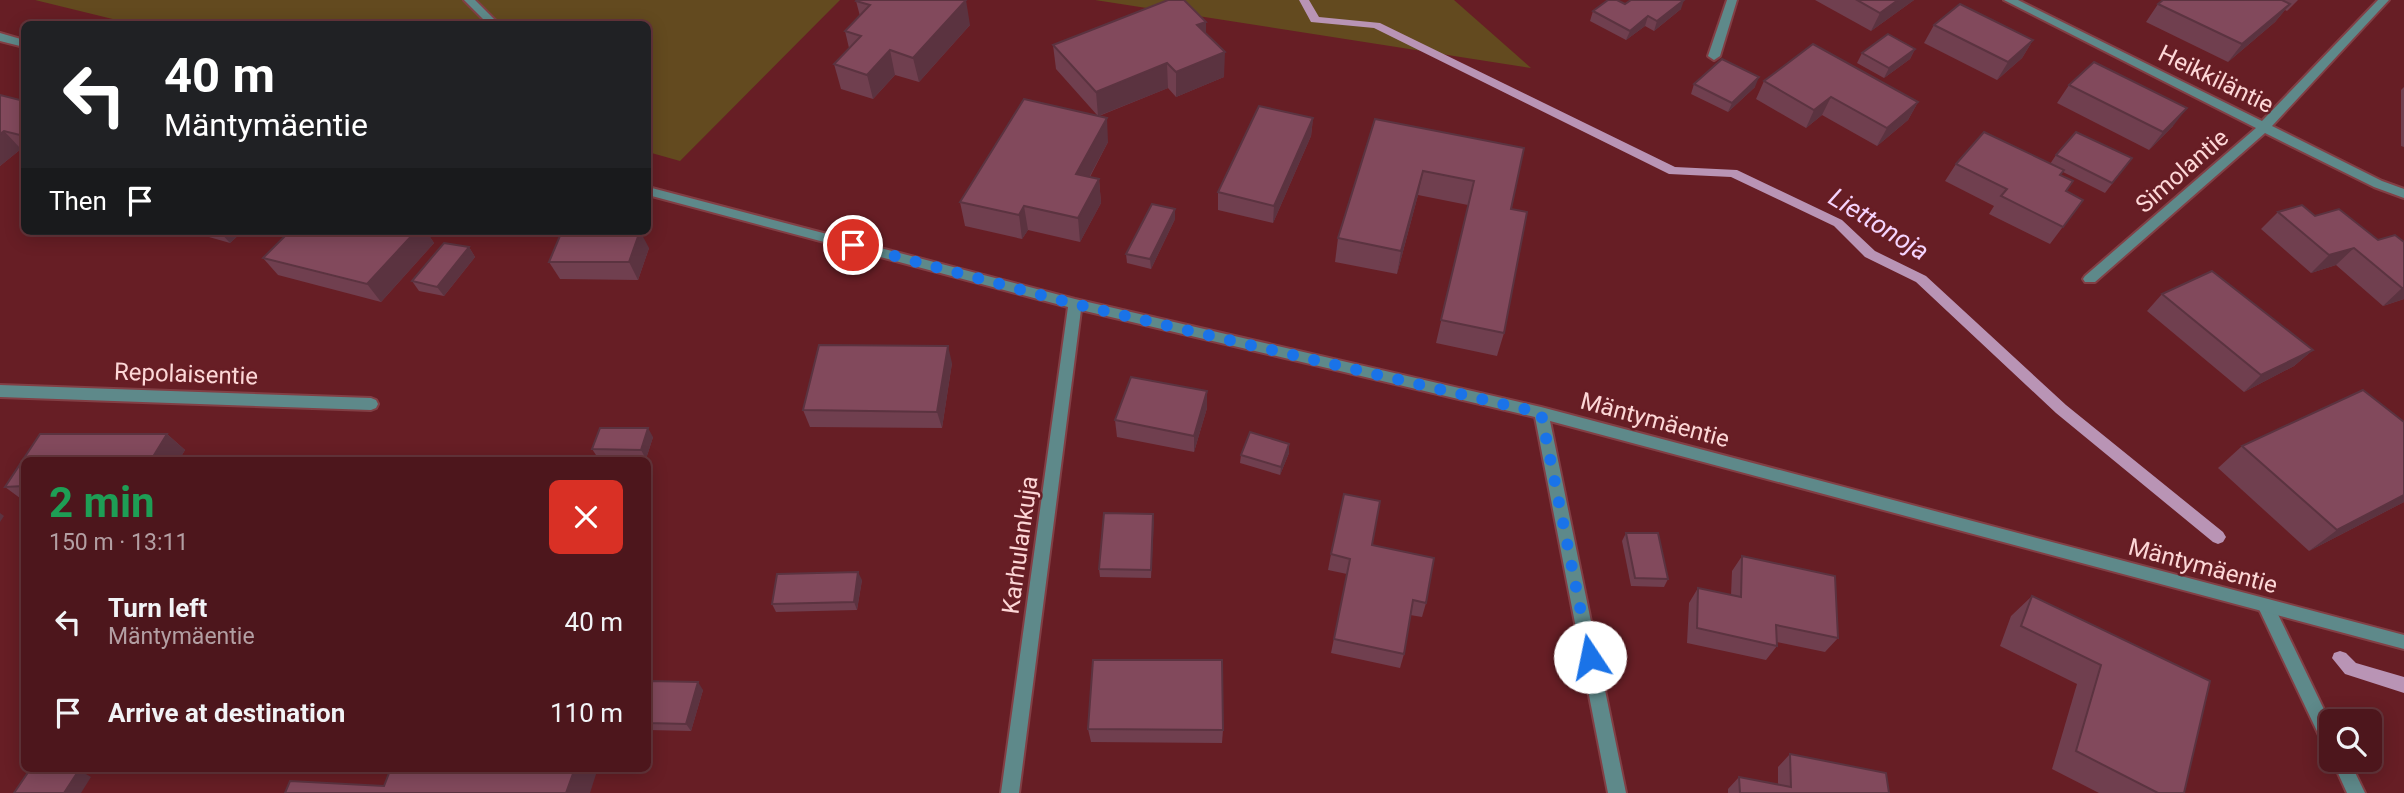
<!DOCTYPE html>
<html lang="en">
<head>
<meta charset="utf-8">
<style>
	:root { --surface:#4d161c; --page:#541f25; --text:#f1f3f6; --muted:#b39fa3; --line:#64353b }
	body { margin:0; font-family:Roboto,sans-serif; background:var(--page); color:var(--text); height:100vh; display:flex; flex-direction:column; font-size:26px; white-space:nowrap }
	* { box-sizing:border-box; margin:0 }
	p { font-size:23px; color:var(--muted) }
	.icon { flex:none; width:38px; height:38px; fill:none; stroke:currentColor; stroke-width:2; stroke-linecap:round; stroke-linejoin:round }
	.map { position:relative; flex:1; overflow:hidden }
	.panel { position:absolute; left:21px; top:457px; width:630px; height:315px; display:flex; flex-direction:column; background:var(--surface); border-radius:10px; box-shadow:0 4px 18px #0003,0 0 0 2px var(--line) }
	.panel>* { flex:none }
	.banner { position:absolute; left:21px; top:21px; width:630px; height:214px; border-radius:10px; box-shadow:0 4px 18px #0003,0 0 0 2px var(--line); background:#202124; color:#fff; overflow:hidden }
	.controls { position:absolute; left:2319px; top:709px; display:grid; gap:14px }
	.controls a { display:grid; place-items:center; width:63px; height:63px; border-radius:10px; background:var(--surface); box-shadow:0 4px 18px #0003,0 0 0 2px var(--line); font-size:35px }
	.pin { position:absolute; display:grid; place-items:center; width:60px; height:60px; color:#fff; margin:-30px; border:4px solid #fff; border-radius:50%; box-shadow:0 2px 7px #0007 }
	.me { position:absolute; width:77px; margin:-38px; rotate:349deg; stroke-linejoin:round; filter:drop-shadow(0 0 5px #0008) }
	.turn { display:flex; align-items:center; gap:24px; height:147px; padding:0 28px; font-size:32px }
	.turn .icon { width:91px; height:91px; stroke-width:2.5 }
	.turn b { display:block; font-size:49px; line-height:60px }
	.then { display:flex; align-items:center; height:66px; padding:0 28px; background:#0003; gap:14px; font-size:26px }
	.round { display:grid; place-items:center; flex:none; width:74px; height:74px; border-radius:10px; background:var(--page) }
	.headline { display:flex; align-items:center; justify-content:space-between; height:119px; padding:0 28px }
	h1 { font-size:42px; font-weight:700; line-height:52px; color:#1e9e55 }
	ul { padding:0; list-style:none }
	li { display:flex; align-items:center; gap:21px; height:91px; padding:0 28px }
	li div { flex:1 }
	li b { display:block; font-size:26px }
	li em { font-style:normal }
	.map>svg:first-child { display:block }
</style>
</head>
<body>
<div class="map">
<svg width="2404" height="793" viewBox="0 0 2404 793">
	<rect width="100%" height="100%" fill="#671e25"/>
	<g fill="#634a1f">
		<polygon points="35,0 840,0 680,161 648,152 648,24 133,24"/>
		<polygon points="1095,0 1454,0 1531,68"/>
	</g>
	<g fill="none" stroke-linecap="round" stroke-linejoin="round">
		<g fill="#b994b5" fill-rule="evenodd">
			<polygon points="1299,0 1309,0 1319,17 1380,23 1675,167 1737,170 1842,220 1875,251 1926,276 2066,405 2223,532 2226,537 2223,542 2218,544 2213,542 2056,413 1916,282 1865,257 1834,226 1731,177 1669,174 1374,28 1311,22"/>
			<polygon points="2340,651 2346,653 2356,663 2404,677 2404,693 2345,674 2332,658 2334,653"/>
		</g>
		<defs>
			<g id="service">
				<polygon points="464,0 475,0 499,24 488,24"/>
				<polygon points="2266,600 2272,602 2331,724 2331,750 2325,748 2258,607 2260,602"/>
				<polygon points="2332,760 2349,760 2365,793 2347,793"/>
			</g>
			<g id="minor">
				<polygon points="1727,0 1737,0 1720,56 1714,60 1708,56"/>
				<polygon points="2004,0 2018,0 2262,121 2378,0 2389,0 2272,126 2382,181 2404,189 2404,198 2374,187 2265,133 2095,282 2085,282 2083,279 2085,276 2256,128"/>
				<polygon points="0,33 24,40 24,47 0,41"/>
				<polygon points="648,187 1075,299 1541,407 2404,635 2404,649 1550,421 1626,793 1608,793 1535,417 1081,310 1019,793 1001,793 1068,307 648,195"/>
				<polygon points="0,385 371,398 376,400 378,404 376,408 371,410 0,397"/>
			</g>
		</defs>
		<use href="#service" stroke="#823f45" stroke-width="4"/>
		<use href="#minor" stroke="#823f45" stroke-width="4"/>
		<use href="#service" fill="#5e898a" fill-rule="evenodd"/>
		<use href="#minor" fill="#5e898a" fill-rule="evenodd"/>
	</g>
	<g fill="#703f4f">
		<polygon points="1815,0 1914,0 1871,31"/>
		<polygon points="2163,0 2298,0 2287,11 2285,10 2275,22 2228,62 2146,22 2158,4"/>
		<polygon points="856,1 970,25 919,82 895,75 873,99 841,89 834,64 849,48 845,31 860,16"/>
		<polygon points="1625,4 1681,9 1654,31 1645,26 1626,40 1590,21 1593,11"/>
		<polygon points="1934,25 2033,40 2022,58 1997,80 1924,43"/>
		<polygon points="1206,34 1224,77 1176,97 1168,88 1099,116 1108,142 1090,177 1099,179 1101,203 1080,242 1028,230 1022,239 965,226 960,202 1097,115 1056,69 1053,45"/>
		<polygon points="1915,49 1910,59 1884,78 1857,63 1862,53"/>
		<polygon points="1764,81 1918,102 1908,120 1877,146 1822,115 1806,128 1756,99"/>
		<polygon points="1694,84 1755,87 1728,112 1691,94"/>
		<polygon points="2069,85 2173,126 2149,150 2057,103"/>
		<polygon points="2404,87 2404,147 2401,146 2401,90"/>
		<polygon points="0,95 24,101 24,150 21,149 0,166"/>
		<polygon points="1313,118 1311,136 1273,223 1218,210 1218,192"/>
		<polygon points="1375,119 1524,148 1511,209 1504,333 1497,356 1436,343 1468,205 1418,195 1397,274 1335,262 1338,238"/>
		<polygon points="2056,155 2132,158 2105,193 2063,172 2060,175 2066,191 2083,200 2050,244 1989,214 1994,206 1945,181 1956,164 2050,164"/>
		<polygon points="2278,212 2315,216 2378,240 2404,242 2404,299 2383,306 2336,265 2311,273 2261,229"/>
		<polygon points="1175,219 1151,269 1127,263 1126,254"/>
		<polygon points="188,231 243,231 230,243"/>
		<polygon points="290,231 426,231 434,243 381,302 278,275 263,258"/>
		<polygon points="469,247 475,257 444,296 419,291 412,281"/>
		<polygon points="649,248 638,280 560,279 549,262"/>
		<polygon points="2162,294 2313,350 2294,366 2244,392 2147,311"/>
		<polygon points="952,363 942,428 810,427 803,410"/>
		<polygon points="1207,391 1207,408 1194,452 1117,437 1115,420"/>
		<polygon points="40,434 167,434 185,450 179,460 24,460 24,501 5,487"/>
		<polygon points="653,437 646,459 598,458 592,449"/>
		<polygon points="2242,446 2404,502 2309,551 2218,468"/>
		<polygon points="1289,453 1280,475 1240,463 1241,455"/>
		<polygon points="1153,514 1151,578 1100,577 1099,569"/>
		<polygon points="1626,533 1668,579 1664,587 1631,586 1622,541"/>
		<polygon points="1372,545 1426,603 1422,617 1410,615 1404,654 1400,668 1331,653 1347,574 1328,570 1331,554"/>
		<polygon points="1742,556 1838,638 1825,652 1777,642 1777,646 1766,660 1687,643 1689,603 1698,588 1731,595 1732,571"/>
		<polygon points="862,580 857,610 776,612 772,604"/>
		<polygon points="2032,596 2210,681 2184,793 2099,793 2052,769 2077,684 2000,646 2011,616"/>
		<polygon points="648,681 703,690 691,731 648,730"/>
		<polygon points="1088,729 1223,730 1222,743 1091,742"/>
		<polygon points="1790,754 1889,793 1728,793 1728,789 1739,777 1778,784 1778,767"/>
	</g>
	<g fill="#5b3340">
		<polygon points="966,0 970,25 919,82 913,58"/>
		<polygon points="1684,0 1681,9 1654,31 1657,21"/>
		<polygon points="1898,0 1914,0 1871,31 1880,13"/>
		<polygon points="2290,4 2275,22 2228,62 2242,44"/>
		<polygon points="1648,16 1645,26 1626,40 1630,31"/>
		<polygon points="1206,22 1206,46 1197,25"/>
		<polygon points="2033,40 2022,58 1997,80 2008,62"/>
		<polygon points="1915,49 1910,59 1884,78 1889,68"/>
		<polygon points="890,50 895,75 873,99 867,75"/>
		<polygon points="1225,52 1224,77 1176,97 1176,72"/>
		<polygon points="1167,63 1168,88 1098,116 1096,92"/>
		<polygon points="1759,77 1755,87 1728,112 1732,103"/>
		<polygon points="1831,97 1822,115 1806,128 1814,110"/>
		<polygon points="1918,102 1908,120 1877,146 1887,128"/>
		<polygon points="2187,108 2173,126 2149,150 2163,132"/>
		<polygon points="1107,118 1108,142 1078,198 1076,174"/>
		<polygon points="1313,118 1311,136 1273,223 1274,206"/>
		<polygon points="4,131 21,149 0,166 0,134"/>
		<polygon points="1423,171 1418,195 1397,274 1401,251"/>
		<polygon points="1099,179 1101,203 1080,242 1078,218"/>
		<polygon points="1024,206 1028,230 1022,239 1019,215"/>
		<polygon points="1175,209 1175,219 1151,269 1150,259"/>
		<polygon points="219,231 243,231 230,243"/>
		<polygon points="416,231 426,231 434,243 381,302 367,284"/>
		<polygon points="640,231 649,248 638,280 629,262"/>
		<polygon points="469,247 475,257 444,296 437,287"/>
		<polygon points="2354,248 2336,265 2311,273 2329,255"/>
		<polygon points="2402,288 2404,288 2404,299 2383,306"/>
		<polygon points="948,346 952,363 942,428 937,412"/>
		<polygon points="2313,350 2294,366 2244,392 2261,375"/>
		<polygon points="1207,391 1207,408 1194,452 1194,436"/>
		<polygon points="648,428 653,437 646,459 641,450"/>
		<polygon points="167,434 185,450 179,460 151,460"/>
		<polygon points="1289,444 1289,453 1280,475 1281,467"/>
		<polygon points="2404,495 2404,502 2309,551 2337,530"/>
		<polygon points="0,513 4,516 0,522"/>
		<polygon points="1153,514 1154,522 1151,578 1151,570"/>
		<polygon points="858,572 862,580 857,610 854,602"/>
		<polygon points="698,682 703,690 691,731 686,724"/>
		<polygon points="575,768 598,768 590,793 566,793"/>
		<polygon points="79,770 91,777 81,793 64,793"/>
	</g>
	<g fill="#82495c" stroke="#5b3340" stroke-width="2">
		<polygon points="857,0 966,0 913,58 890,50 867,75 834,64 861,36 845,31 870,5 856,1"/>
		<polygon points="1168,0 1184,0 1206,22 1197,25 1225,52 1176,72 1167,63 1096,92 1053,45"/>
		<polygon points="1608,0 1617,0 1625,4 1631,0 1684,0 1657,21 1648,16 1630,31 1593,11"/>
		<polygon points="1857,0 1898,0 1880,13"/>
		<polygon points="2163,0 2282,0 2290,4 2242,44 2158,4"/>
		<polygon points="1960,4 2033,40 2008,62 1934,25"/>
		<polygon points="1888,34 1915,49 1889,68 1862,53"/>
		<polygon points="1813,44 1918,102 1887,128 1831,97 1814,110 1764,81"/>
		<polygon points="1722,59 1759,77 1732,103 1694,84"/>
		<polygon points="2094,62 2187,108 2163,132 2069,85"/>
		<polygon points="0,95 24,101 24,136 4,131 0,134"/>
		<polygon points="1024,99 1107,118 1076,174 1099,179 1078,218 1024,206 1019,215 960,202"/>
		<polygon points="1259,106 1313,118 1274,206 1218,192"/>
		<polygon points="1375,119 1524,148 1511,209 1527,212 1504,333 1441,320 1474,181 1423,171 1401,251 1338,238"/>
		<polygon points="1984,132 2064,170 2060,175 2073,181 2066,191 2083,200 2063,227 2001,196 2007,189 1956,164"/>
		<polygon points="2076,132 2132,158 2112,183 2056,155"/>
		<polygon points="1152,204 1175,209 1150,259 1126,254"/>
		<polygon points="2302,205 2315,216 2339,209 2378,240 2395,235 2404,242 2404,288 2402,288 2354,248 2329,255 2278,212"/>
		<polygon points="290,231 416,231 367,284 263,258"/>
		<polygon points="562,231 640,231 629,262 549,262"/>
		<polygon points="444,243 469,247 437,287 412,281"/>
		<polygon points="2212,271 2313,350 2261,375 2162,294"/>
		<polygon points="819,345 948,346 937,412 803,410"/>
		<polygon points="1131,377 1207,391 1194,436 1115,420"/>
		<polygon points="2363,390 2404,422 2404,495 2337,530 2242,446"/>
		<polygon points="600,428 648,428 641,450 592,449"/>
		<polygon points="1250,432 1289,444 1281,467 1241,455"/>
		<polygon points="40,434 167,434 151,460 24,460 24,486 5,487"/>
		<polygon points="1344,494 1380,501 1372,545 1434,558 1426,603 1413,600 1404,654 1334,639 1350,559 1331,554"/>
		<polygon points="1104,513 1153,514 1151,570 1099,569"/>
		<polygon points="1626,533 1658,533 1668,579 1635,578"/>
		<polygon points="1742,556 1835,576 1838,638 1776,625 1777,646 1697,628 1698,588 1741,597"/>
		<polygon points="858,572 854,602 772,604 777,574"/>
		<polygon points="2032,596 2210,681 2184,793 2158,793 2076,751 2101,665 2021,626"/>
		<polygon points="1093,660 1222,660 1223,730 1088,729"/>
		<polygon points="648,681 698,682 686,724 648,723"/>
		<polygon points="1790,754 1886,773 1889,793 1740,793 1739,777 1791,787"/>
		<polygon points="31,768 64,768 79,770 64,793 14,793"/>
		<polygon points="391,768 575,768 566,793 285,793 290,781 384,786"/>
	</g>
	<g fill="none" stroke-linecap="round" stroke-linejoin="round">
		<polyline stroke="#1a73e8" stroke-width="12" stroke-dasharray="0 21.6" points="853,245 1075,304 1541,413 1590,657"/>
	</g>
	<g text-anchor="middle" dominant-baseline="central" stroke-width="5" stroke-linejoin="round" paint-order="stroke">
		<g font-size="24" fill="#fdd7d7" stroke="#671e25">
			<text transform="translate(2216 79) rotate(26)">Heikkiläntie</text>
			<text transform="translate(2182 171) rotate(-41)">Simolantie</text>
			<text transform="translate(186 374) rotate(2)">Repolaisentie</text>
			<text transform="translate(1655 420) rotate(15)">Mäntymäentie</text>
			<text transform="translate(1020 545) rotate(-82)">Karhulankuja</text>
			<text transform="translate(2203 566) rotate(15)">Mäntymäentie</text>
		</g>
		<g font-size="26" font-style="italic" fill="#f5d4fe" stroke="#671e25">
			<text transform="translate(1879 224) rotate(32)">Liettonoja</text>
		</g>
	</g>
</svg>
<div class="controls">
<a><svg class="icon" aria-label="search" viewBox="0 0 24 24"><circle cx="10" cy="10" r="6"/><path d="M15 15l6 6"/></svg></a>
</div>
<div class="pin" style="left:853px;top:245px;background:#d93025"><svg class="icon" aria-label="arrive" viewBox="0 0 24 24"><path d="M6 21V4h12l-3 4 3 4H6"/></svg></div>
<svg class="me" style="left:1590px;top:657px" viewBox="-20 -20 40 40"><circle r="19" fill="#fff"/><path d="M0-13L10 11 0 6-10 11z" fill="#1a73e8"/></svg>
<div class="banner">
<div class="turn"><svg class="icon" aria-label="left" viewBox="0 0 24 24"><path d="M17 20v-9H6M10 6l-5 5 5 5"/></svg><div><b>40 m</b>Mäntymäentie</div></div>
<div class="then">Then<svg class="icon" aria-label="arrive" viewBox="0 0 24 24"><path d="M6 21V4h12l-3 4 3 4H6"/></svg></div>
</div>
<section class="panel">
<div class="headline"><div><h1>2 min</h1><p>150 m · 13:11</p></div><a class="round" style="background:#d93025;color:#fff"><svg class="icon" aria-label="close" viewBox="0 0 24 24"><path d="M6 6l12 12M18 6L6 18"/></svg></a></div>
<ul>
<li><svg class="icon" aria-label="left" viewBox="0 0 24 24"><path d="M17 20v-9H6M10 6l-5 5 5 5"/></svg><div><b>Turn left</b><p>Mäntymäentie</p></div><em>40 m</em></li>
<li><svg class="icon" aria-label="arrive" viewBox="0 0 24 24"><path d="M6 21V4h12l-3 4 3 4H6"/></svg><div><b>Arrive at destination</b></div><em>110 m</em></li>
</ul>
</section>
</div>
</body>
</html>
